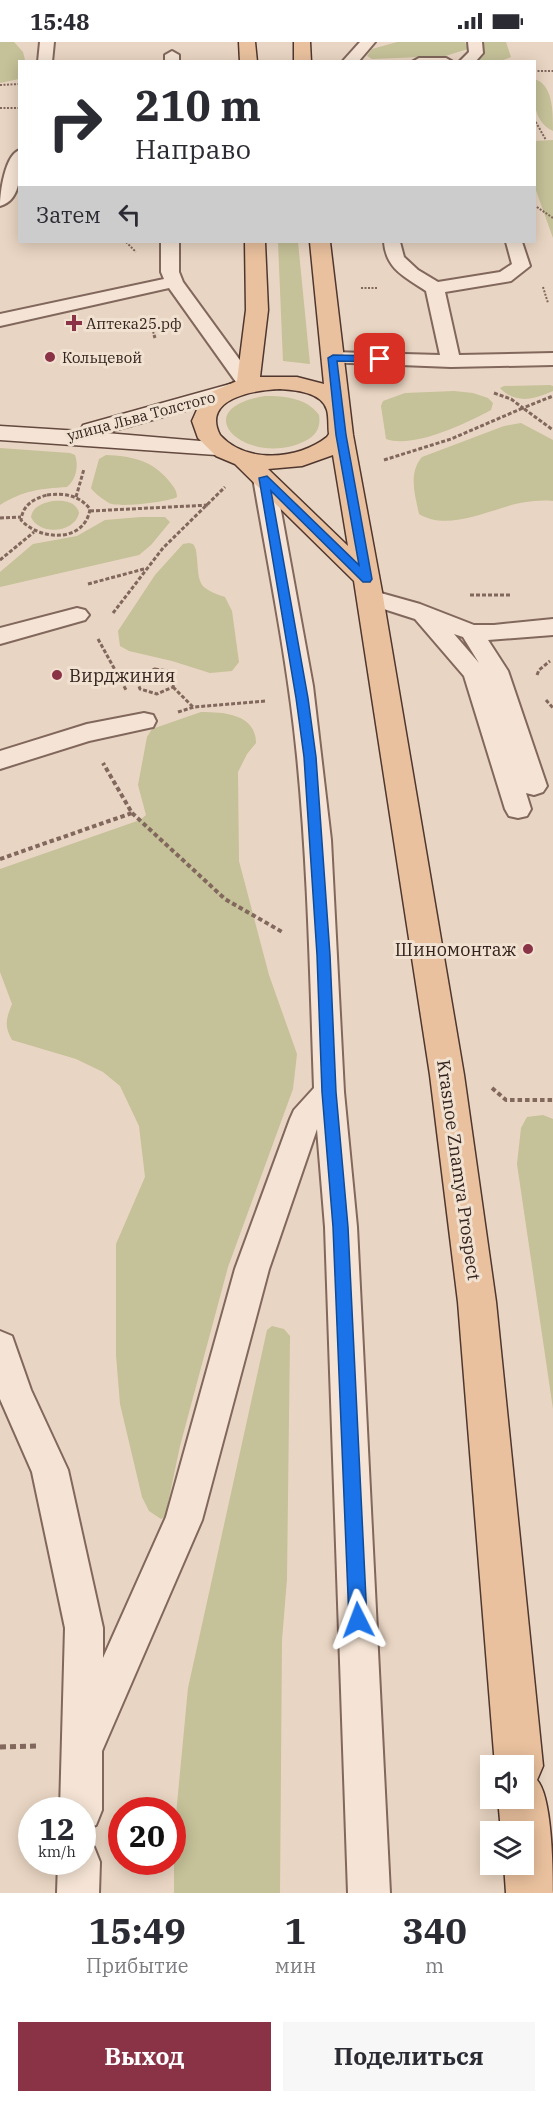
<!DOCTYPE html>
<html lang="ru">
<head>
<meta charset="utf-8">
<style>
	:root { --surface:#fff; --page:#f7f7f7; --text:#2b2b33; --muted:#7c7c81; --accent:#8a3246 }
	body { margin:0; font-family:"IBM Plex Serif",serif; background:var(--page); color:var(--text); height:100vh; display:flex; flex-direction:column; font-size:22px; white-space:nowrap }
	* { box-sizing:border-box; margin:0 }
	p { font-size:20px; color:var(--muted) }
	.icon { flex:none; width:33px; height:33px; fill:none; stroke:currentColor; stroke-width:2; stroke-linecap:round; stroke-linejoin:round }
	.map { position:relative; height:1851px; overflow:hidden }
	.side { display:flex; flex-direction:column; background:var(--surface); flex:1 }
	.side>* { flex:none }
	.top-card { position:absolute; left:18px; top:18px; width:518px; height:183px; border-radius:0px; box-shadow:0 3px 15px #0003; background:#fff; color:var(--text); overflow:hidden }
	.fabs { position:absolute; left:480px; top:1713px; display:grid; gap:12px }
	.fabs a { display:grid; place-items:center; width:54px; height:54px; border-radius:0px; background:var(--surface); box-shadow:0 3px 15px #0003; font-size:30px }
	.speed { position:absolute; left:18px; top:1755px; display:flex; gap:12px; font-size:30px; font-weight:700; text-align:center }
	.speed>* { display:grid; place-content:center; width:78px; height:78px; border-radius:50%; background:var(--surface); box-shadow:0 3px 15px #0003; line-height:1 }
	.speed small { font-size:15px; font-weight:400 }
	.speed .limit { border:9px solid #d22; background:#fff; color:#111 }
	.pin { position:absolute; display:grid; place-items:center; width:51px; height:51px; color:#fff; margin:-26px; border-radius:12px; box-shadow:0 3px 9px #0006 }
	.me { position:absolute; width:66px; margin:-33px; rotate:357deg; stroke-linejoin:round; filter:drop-shadow(0 0 4px #0008) }
	.turn { display:flex; align-items:center; gap:21px; height:126px; padding:0 18px; font-size:27px }
	.turn .icon { width:78px; height:78px; stroke-width:2.5 }
	.turn b { display:block; font-size:42px; line-height:51px }
	.then { display:flex; align-items:center; height:57px; padding:0 18px; background:#0003; gap:12px; font-size:22px }
	.eta { display:flex; justify-content:space-evenly; align-items:center; height:102px; text-align:center }
	.eta b { font-size:36px; font-weight:700; line-height:42px }
	.cta { display:flex; gap:12px; margin-top:auto; padding:12px 18px }
	.cta a { flex:1; height:69px; border-radius:0px; background:var(--accent); color:#fff; font-size:24px; font-weight:700; line-height:69px; text-align:center }
	.cta a+a { background:var(--page); color:var(--text) }
	.status { display:flex; justify-content:space-between; align-items:center; height:42px; padding:0 30px; background:var(--surface); direction:ltr }
	.status svg { height:16px; fill:currentColor }
	.map>svg:first-child { display:block }
</style>
</head>
<body>
<div class="status"><b>15:48</b><svg viewBox="0 0 49 12"><path d="M0 12V9h3v3zM5 12V6h3v6zM10 12V3h3v9zM15 12V0h3v12zM26 1h20v11H26zM47 4h2v5h-2z"/></svg></div>
<div class="map">
<svg width="553" height="1851" viewBox="0 0 553 1851">
	<rect width="100%" height="100%" fill="#e9d5c3"/>
	<g fill="#c5c198">
		<polygon points="0,0 14,0 23,10 25,18 20,20 19,37 0,41"/>
		<polygon points="397,0 465,0 468,7 445,14 372,17 367,14 372,7"/>
		<polygon points="481,0 506,0 511,15 501,19 480,20 477,18 483,12"/>
		<path d="M534,37C553,42 553,69 553,89C532,79 534,56 534,37Z"/>
		<polygon points="553,98 553,196 534,143 534,99"/>
		<polygon points="278,200 298,200 310,322 283,319"/>
		<path d="M550,343L553,344V349C535,357 516,363 500,346L504,344Z"/>
		<path d="M454,349L473,351L488,356L493,361L491,368C467,381 413,407 386,397L381,364L383,359L405,351Z"/>
		<path d="M265,354C285,354 307,356 319,373C321,385 316,394 305,399C249,427 182,368 265,354Z"/>
		<path d="M521,381L553,398V459C542,458 531,459 520,461C491,467 448,490 419,472C415,453 408,431 422,415L504,384Z"/>
		<path d="M0,406L70,411L75,413C79,424 76,438 67,445C40,447 24,448 0,463Z"/>
		<path d="M106,413C131,414 152,418 169,439C173,444 177,448 177,455C169,460 118,466 109,461C104,458 94,451 91,446L99,417Z"/>
		<path d="M53,459C63,458 76,459 79,471C75,491 39,494 31,475C33,464 43,461 53,459Z"/>
		<polygon points="141,475 165,475 170,480 151,503 139,513 0,545 0,530 33,502 77,494 105,478"/>
		<path d="M189,501L193,502C197,508 196,510 197,516C199,544 199,546 225,555L232,569L239,620L232,629L210,631L172,619L129,609L120,604L118,589L155,533L183,502Z"/>
		<path d="M201,670C224,670 256,672 256,701L247,712L238,730L239,819L269,933L297,1012L293,1047L228,1225L180,1404L165,1475L161,1477L149,1469L142,1455L120,1362L116,1313V1202L145,1135L139,1084L120,1044L103,1030L76,1017L12,998C4,984 6,977 12,962L0,930V827L140,778L146,773L138,743L147,695L152,687Z"/>
		<polygon points="543,1073 553,1077 553,1367 517,1122 521,1086 527,1075"/>
		<polygon points="272,1284 284,1287 290,1294 287,1537 282,1598 280,1851 174,1851 174,1794 188,1646 267,1288"/>
	</g>
	<g fill="none" stroke-linecap="round" stroke-linejoin="round">
		<defs>
			<g id="lane">
				<polygon points="40,0 54,0 52,20 38,20"/>
				<polygon points="360,0 375,0 358,20 342,20"/>
				<polygon points="468,0 482,0 483,11 475,20 459,20 469,10"/>
				<polygon points="172,9 179,13 179,20 165,20 165,13"/>
				<polygon points="419,16 446,16 453,20 412,20"/>
				<path d="M20,108C20,126 23,158 0,164C0,151 5,112 20,108Z"/>
				<polygon points="161,200 179,200 179,230 183,240 258,343 255,347 241,347 169,246 0,284 0,272 164,237 161,230"/>
				<path d="M384,200H400L404,215L418,228L438,240L500,230L512,222L506,200H522L530,224L511,239L445,250L459,313L553,311V323L451,325L325,320L322,316L325,312L332,310L440,313L426,249C405,235 386,227 384,200Z"/>
				<path d="M264,430L271,432L275,436L313,644L331,798L344,1050L357,1185L390,1851H348L325,1185L317,1087L269,1227L202,1478L102,1709V1768L96,1783L82,1788V1768H60L65,1586L32,1430L0,1357V1289L12,1294L31,1348L68,1428L103,1586V1616L166,1475L235,1227L290,1077L294,1068L314,1046C310,935 308,825 297,714C288,621 269,529 253,436L257,432Z"/>
				<path d="M370,548L420,562L474,583H494L553,577V593L488,598L508,629L547,744L543,750L534,753L526,751L531,767L527,774L518,776L509,774L505,767L464,634L415,577L362,560L359,555L362,550ZM454,592L463,595L479,621Z"/>
				<polygon points="77,566 85,568 89,573 85,578 0,602 0,586"/>
				<polygon points="144,671 153,673 156,679 153,685 89,699 0,727 0,709 87,682"/>
				<polygon points="82,1800 94,1805 100,1820 99,1851 57,1851 58,1820 82,1820"/>
			</g>
			<polygon id="secondary" points="230,342 238,344 241,349 238,354 106,391 224,401 228,406 224,411 216,413 0,398 0,384 80,389 83,383"/>
			<g id="primary">
				<polygon points="239,0 255,0 257,20 240,20"/>
				<polygon points="294,0 310,0 311,20 294,20"/>
				<path d="M245,200H265L268,268L260,335H297L324,342L310,200H330L353,393L383,555L464,1033L496,1260L543,1724L537,1738C552,1754 553,1827 553,1851H506L504,1822H524V1790H501L498,1756H524V1724H495L458,1260L430,1033L354,539L235,422L216,414L198,396L192,379L200,361L209,351L237,339L246,268ZM280,347C295,348 322,350 327,368C329,375 328,384 329,392L327,395C298,418 246,422 220,393C201,356 255,348 280,347ZM333,413L348,504L268,427L302,424Z"/>
			</g>
		</defs>
		<use href="#lane" stroke="#81675c" stroke-width="4"/>
		<use href="#secondary" stroke="#63493f" stroke-width="3"/>
		<use href="#primary" stroke="#4f372f" stroke-width="3"/>
		<g stroke="#81675c" stroke-width="2" stroke-dasharray="2 1.5" stroke-linecap="butt">
			<polyline points="534,29 553,29"/>
			<polyline points="0,43 20,42"/>
			<polyline points="0,66 20,66"/>
			<polyline points="534,77 546,98"/>
			<polyline points="534,163 553,176"/>
			<polyline points="126,200 136,210"/>
			<polyline points="543,245 548,261"/>
			<polyline points="361,246 378,246"/>
			<polyline points="155,295 152,287 164,284"/>
		</g>
		<g stroke="#81675c" stroke-width="3" stroke-dasharray="4 2" stroke-linecap="butt">
			<polyline points="154,293 155,296"/>
			<polyline points="494,351 511,357 523,366 553,354"/>
			<polyline points="384,418 451,397 523,366 553,388"/>
			<path d="M47,453C64,451 79,453 90,467C85,501 40,499 21,478C23,463 33,457 47,453Z"/>
			<polyline points="76,455 84,427"/>
			<polyline points="90,469 210,463"/>
			<polyline points="0,476 21,475"/>
			<polyline points="0,518 34,490"/>
			<polyline points="88,542 144,527"/>
			<polyline points="470,553 511,553"/>
			<polyline points="113,571 163,506 225,445"/>
			<polyline points="98,597 126,648"/>
			<polygon points="155,627 168,629 175,637 173,645 157,652 140,647 137,639 143,631"/>
			<polyline points="537,633 539,628 550,619"/>
			<polyline points="173,645 193,665"/>
			<polyline points="546,658 553,666"/>
			<polyline points="178,670 194,665 266,659"/>
		</g>
		<g stroke="#81675c" stroke-width="4" stroke-dasharray="4.5 3" stroke-linecap="butt">
			<polyline points="132,771 225,857 284,891"/>
			<polyline points="0,817 132,771 103,721"/>
			<polyline points="492,1046 506,1058 553,1058"/>
		</g>
		<polyline stroke="#81675c" stroke-width="5" stroke-dasharray="6 4" stroke-linecap="butt" points="0,1705 38,1704"/>
		<use href="#lane" fill="#f5e4d5" fill-rule="evenodd"/>
		<use href="#secondary" fill="#f5e4d5" fill-rule="evenodd"/>
		<use href="#primary" fill="#e9c19e" fill-rule="evenodd"/>
	</g>
	<polygon fill="#1a73e8" stroke="#114b97" stroke-width="1.5" points="333,313 380,314 384,317 380,320 337,319 346,393 372,537 370,540 363,540 271,449 308,656 316,715 330,913 336,1050 348,1185 367,1578 364,1584 358,1587 351,1584 349,1578 333,1185 322,1050 317,913 304,715 296,656 259,436 267,434 359,523 336,393 328,316"/>
	<g fill="#8a3246" stroke="#f1e1d1" stroke-width="2">
		<path d="M71 272h6v6h6v6h-6v6h-6v-6h-6v-6h6z"/>
		<circle cx="50" cy="315" r="6"/>
		<circle cx="57" cy="633" r="6"/>
		<circle cx="528" cy="907" r="6"/>
	</g>
	<g text-anchor="middle" dominant-baseline="central" stroke-width="6" stroke-linejoin="round" paint-order="stroke">
		<g font-size="15" fill="#32231e" stroke="#f1e1d1" text-anchor="start">
			<text x="86" y="281">Аптека25.рф</text>
			<text x="62" y="315">Кольцевой</text>
		</g>
		<g font-size="15" fill="#32231e" stroke="#f1e1d1">
			<text transform="translate(141 374) rotate(-15)">улица Льва Толстого</text>
		</g>
		<g font-size="18" fill="#32231e" stroke="#f1e1d1" text-anchor="start">
			<text x="69" y="633">Вирджиния</text>
			<text x="516" y="907" text-anchor="end">Шиномонтаж</text>
		</g>
		<g font-size="18" fill="#32231e" stroke="#f1e1d1">
			<text transform="translate(459 1128) rotate(82)">Krasnoe Znamya Prospect</text>
		</g>
	</g>
</svg>
<div class="fabs">
<a><svg class="icon" aria-label="sound" viewBox="0 0 24 24"><path d="M4 9h4l5-4v14l-5-4H4zM17 9q2 3 0 6"/></svg></a>
<a><svg class="icon" aria-label="layers" viewBox="0 0 24 24"><path d="M12 4l9 5-9 5-9-5zM3 14l9 5 9-5"/></svg></a>
</div>
<div class="speed"><div>12<small>km/h</small></div><div class="limit">20</div></div>
<div class="pin" style="left:380px;top:317px;background:#d93025"><svg class="icon" aria-label="arrive" viewBox="0 0 24 24"><path d="M6 21V4h12l-3 4 3 4H6"/></svg></div>
<svg class="me" style="left:358px;top:1578px" viewBox="-20 -20 40 40"><path d="M0-17L14 15 0 8-14 15z" fill="#1a73e8" stroke="#fff" stroke-width="4"/></svg>
<div class="top-card">
<div class="turn"><svg class="icon" aria-label="right" viewBox="0 0 24 24"><path d="M7 20v-9h11M14 6l5 5-5 5"/></svg><div><b>210 m</b>Направо</div></div>
<div class="then">Затем<svg class="icon" aria-label="left" viewBox="0 0 24 24"><path d="M17 20v-9H6M10 6l-5 5 5 5"/></svg></div>
</div>
</div>
<section class="side">
<div class="eta">
<div><b>15:49</b><p>Прибытие</p></div>
<div><b>1</b><p>мин</p></div>
<div><b>340</b><p>m</p></div>
</div>
<div class="cta"><a>Выход</a><a>Поделиться</a></div>
</section>
</body>
</html>
